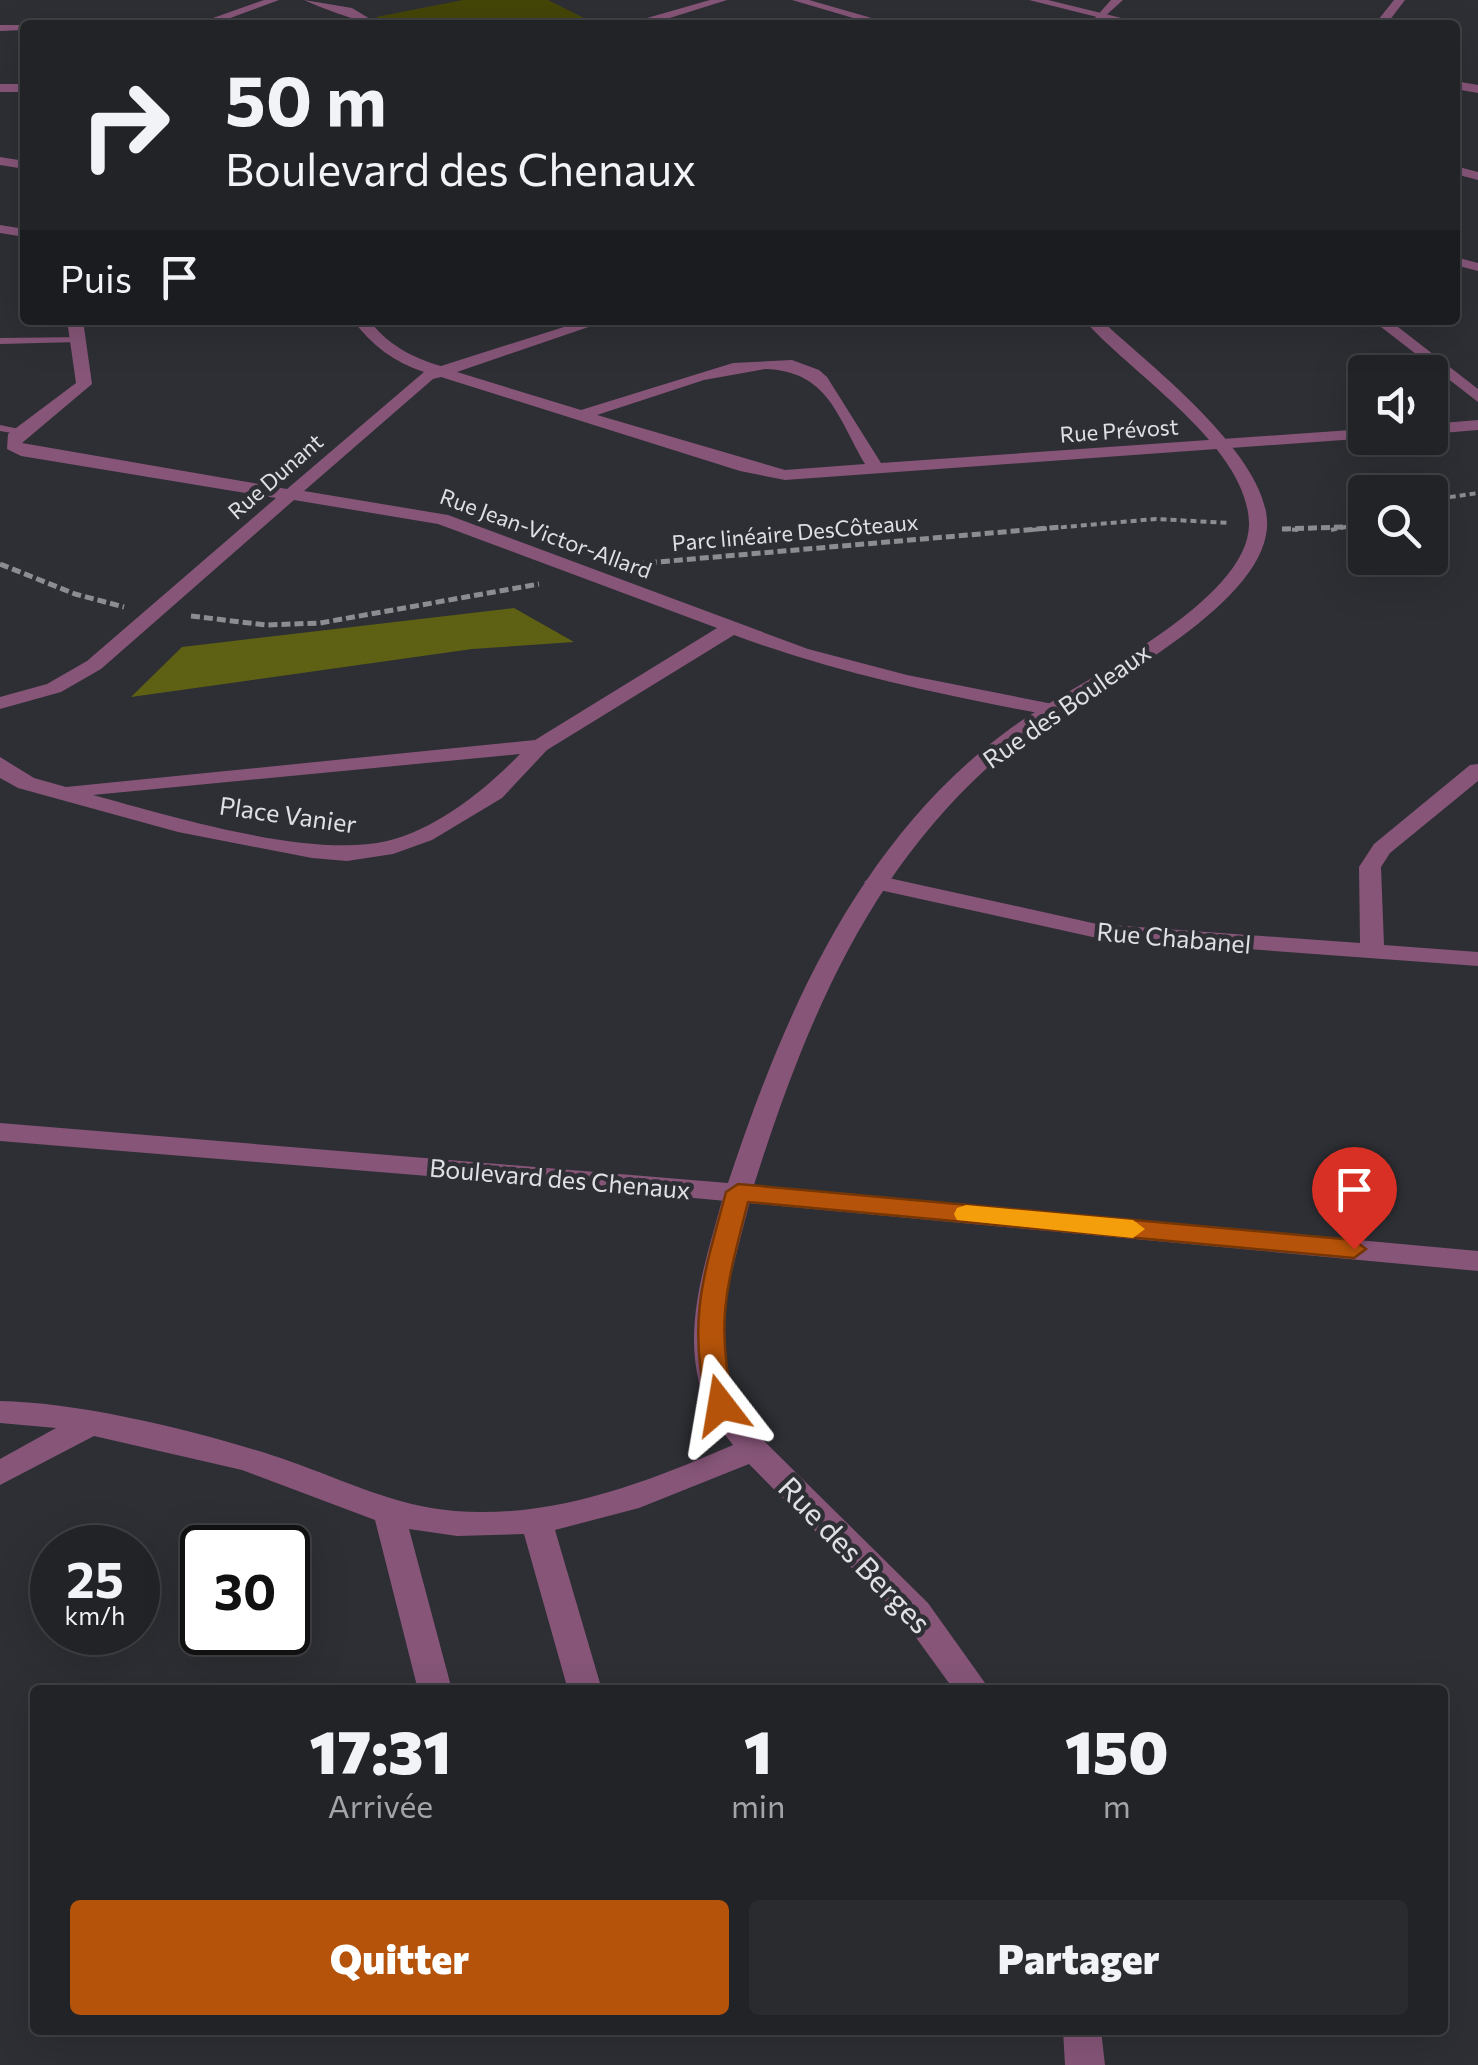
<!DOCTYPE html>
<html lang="fr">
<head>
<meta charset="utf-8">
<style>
	:root { --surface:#222327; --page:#2a2b2f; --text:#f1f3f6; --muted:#a2a4a7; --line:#3f4044; --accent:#b45309 }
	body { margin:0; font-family:Commissioner,sans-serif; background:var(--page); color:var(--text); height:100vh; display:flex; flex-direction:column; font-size:38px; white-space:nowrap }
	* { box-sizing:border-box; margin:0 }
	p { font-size:32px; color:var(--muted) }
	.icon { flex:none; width:55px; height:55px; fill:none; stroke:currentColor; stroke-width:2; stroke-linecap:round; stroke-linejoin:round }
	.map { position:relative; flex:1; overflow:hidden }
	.drawer { position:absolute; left:30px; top:1685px; width:1418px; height:350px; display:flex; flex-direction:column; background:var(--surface); border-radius:10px; box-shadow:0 10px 40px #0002,0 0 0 2px var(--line) }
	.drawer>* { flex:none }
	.guide { position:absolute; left:20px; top:20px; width:1440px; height:305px; border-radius:10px; box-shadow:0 10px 40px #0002,0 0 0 2px var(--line); background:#222327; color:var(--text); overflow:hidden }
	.fabs { position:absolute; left:1348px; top:355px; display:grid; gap:20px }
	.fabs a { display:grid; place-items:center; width:100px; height:100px; border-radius:10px; background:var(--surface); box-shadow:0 10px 40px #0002,0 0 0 2px var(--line); font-size:50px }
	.speed { position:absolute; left:30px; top:1525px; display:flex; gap:20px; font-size:50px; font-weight:700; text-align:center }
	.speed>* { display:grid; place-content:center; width:130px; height:130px; border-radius:50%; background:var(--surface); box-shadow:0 10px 40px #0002,0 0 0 2px var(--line); line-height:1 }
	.speed small { font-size:25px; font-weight:400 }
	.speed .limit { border:5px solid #111; border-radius:15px; background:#fff; color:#111 }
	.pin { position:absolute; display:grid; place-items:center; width:85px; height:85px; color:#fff; margin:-102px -42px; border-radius:50% 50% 50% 0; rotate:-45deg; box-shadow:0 0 10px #0007 }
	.pin .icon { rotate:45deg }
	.me { position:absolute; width:110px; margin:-55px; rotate:346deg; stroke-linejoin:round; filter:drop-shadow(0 0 8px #0008) }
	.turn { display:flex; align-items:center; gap:35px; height:210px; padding:0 40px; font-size:45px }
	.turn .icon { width:130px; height:130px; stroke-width:2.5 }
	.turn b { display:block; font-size:70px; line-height:85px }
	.then { display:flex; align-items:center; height:95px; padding:0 40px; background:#0003; gap:20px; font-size:38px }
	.eta { display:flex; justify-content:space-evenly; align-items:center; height:170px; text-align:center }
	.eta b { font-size:60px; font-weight:800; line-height:70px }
	.button { display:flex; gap:20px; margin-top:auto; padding:20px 40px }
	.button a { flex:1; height:115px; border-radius:10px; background:var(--accent); color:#fff; font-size:40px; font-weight:800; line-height:115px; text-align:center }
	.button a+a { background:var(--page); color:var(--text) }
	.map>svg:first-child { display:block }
</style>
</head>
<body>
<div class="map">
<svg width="1478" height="2065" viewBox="0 0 1478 2065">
	<rect width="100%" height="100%" fill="#2d2f34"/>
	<polygon fill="#444608" points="463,0 548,0 594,23 387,25 376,17"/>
	<polygon fill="#5e6114" points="514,608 574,642 472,649 131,697 182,647"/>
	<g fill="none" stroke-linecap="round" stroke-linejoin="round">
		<polyline stroke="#8c8d91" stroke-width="2.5" stroke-dasharray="5 2.5" stroke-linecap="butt" points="594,23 628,24"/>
		<g stroke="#8c8d91" stroke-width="4" stroke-dasharray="6 4" stroke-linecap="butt">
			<polyline points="1430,500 1478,493"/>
			<polyline points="1282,529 1299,530"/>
			<polyline points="1031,530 1156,519 1230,523"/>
			<polyline points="1331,530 1365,523"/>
		</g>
		<g stroke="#8c8d91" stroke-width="5" stroke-dasharray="9 4" stroke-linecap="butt">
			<polyline points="1282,529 1343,527"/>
			<polyline points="0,564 75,594 124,607"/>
			<polyline points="635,564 1060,527"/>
			<polyline points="191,616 266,625 320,623 539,584"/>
		</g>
		<g fill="#865578" fill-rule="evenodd">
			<polygon points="83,337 83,341 79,342 0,344 0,338"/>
			<polygon points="0,425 29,431 23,435 0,431"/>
		</g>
		<g fill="#865578" fill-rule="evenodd">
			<polygon points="264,0 279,0 214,24 116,25 213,18"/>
			<path d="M304,0L352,8L380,25C367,25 316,6 304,0Z"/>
			<polygon points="710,0 727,0 657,22 658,25 646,25 647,18"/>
			<polygon points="792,0 809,0 896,25 877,25"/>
			<polygon points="1111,0 1123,0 1103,18 1095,18"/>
			<polygon points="1394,0 1405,0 1386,25 1374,25"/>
			<polygon points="0,25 29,25 25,25 25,30 0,31"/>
			<polygon points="0,157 25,161 25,169 0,165"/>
			<polygon points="1455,166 1478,172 1478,180 1455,174"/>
			<polygon points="0,225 25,229 25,237 0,233"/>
			<polygon points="1455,257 1478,263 1478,271 1455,265"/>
			<path d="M67,320H83L92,384L22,443L287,489L424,372C394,362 371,345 353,320H369C387,344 412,358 441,366L586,320H609L457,372L581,410L733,363L792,360L819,370L827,377L881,463L1365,429V438H1371L785,480L740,471L441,377L433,379L304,491L448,515L808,649L907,675L1053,704L1063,710L1053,716C944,695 838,674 734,635L547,750L502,798L432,840L393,854L347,861L312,858L178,832L18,788L0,778V757L34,778L66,787L535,740L717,628L438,524L294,500L101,669L61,692L0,709V697L47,684L87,661L276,498L21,456L7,449L8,434L76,383ZM765,369C828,371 837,416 865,464L785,470L597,415L704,380ZM520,754C485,790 437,829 387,841C310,859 170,816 93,795Z"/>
			<polygon points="1372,320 1389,320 1478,389 1478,402"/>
			<polygon points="1478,420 1478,430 1430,434 1430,424"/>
			<polygon points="1478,764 1478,781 1390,853 1381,867 1384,945 1478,952 1478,966 1097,938 875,889 864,882 875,875 1097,924 1360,943 1359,867 1374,844 1470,765"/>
			<path d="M738,1184L748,1187L752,1193L723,1306L724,1356L735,1402L764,1441L928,1603L990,1690H954L904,1621L749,1464L639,1508L555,1530L602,1690H568L524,1534L457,1536L409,1529L452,1690H418L375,1520L242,1470L94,1436L0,1485V1459L56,1428L0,1423V1401C82,1402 211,1434 289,1461C346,1481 395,1506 455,1511C553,1519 645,1483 733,1445C724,1433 712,1420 707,1406C677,1336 706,1262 724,1193L728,1187Z"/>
			<polygon points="1063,2030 1101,2030 1105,2065 1065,2065"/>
		</g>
		<g fill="#865578" fill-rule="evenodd">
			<polygon points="1029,0 1048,0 1150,25 1129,25"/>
			<polygon points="1455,81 1478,85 1478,93 1455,89"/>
			<rect x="0" y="84" width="25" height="8"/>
			<path d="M1084,320H1101C1148,364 1272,458 1267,528C1259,620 1056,705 987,768C864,880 803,1030 754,1185L1478,1251V1271L672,1196L0,1141V1123L728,1183C785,1011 860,838 1011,728C1072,684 1252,602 1249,522C1246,445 1131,374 1084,320Z"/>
		</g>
	</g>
	<path fill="#b45309" stroke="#753606" stroke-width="2.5" d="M738,1184L1354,1240L1366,1249L1354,1258L748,1202C728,1282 714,1322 734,1405L721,1415L707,1405C687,1319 704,1275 726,1192Z"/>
	<polygon fill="#f59e0b" points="966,1205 1133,1220 1145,1229 1133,1238 957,1220 954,1214 957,1208"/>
	<g text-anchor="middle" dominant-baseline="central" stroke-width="9" stroke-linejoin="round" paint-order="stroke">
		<g font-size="22" fill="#dfe0e3" stroke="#2d2f34">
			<text transform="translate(1119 430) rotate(-4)">Rue Prévost</text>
			<text transform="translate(275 476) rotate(-41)">Rue Dunant</text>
			<text transform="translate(795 532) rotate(-5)">Parc linéaire DesCôteaux</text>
			<text transform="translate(546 533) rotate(20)">Rue Jean-Victor-Allard</text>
		</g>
		<g font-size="25" fill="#dfe0e3" stroke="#2d2f34">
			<text transform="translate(1066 705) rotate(-35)">Rue des Bouleaux</text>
			<text transform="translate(288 814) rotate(8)">Place Vanier</text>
			<text transform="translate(1174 937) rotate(5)">Rue Chabanel</text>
			<text transform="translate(560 1178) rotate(5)">Boulevard des Chenaux</text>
		</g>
		<g font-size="30" fill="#dfe0e3" stroke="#2d2f34">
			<text transform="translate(856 1554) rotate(46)">Rue des Berges</text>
		</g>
	</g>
</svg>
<div class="fabs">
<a><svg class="icon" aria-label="sound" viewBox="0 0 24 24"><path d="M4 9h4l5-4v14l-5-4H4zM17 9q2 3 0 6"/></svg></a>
<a><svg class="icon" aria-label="search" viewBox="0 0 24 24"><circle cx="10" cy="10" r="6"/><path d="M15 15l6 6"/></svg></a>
</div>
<div class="speed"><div>25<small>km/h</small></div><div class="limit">30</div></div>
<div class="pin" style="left:1354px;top:1249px;background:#d93025"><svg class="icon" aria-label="arrive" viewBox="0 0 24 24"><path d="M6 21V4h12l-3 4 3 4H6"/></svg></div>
<svg class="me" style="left:721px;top:1405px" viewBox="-20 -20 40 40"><path d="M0-17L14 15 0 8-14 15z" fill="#b45309" stroke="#fff" stroke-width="4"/></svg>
<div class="guide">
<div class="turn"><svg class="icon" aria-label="right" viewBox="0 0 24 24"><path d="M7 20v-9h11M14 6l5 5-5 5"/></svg><div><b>50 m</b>Boulevard des Chenaux</div></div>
<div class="then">Puis<svg class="icon" aria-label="arrive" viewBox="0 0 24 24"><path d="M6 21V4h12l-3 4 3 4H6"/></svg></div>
</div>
<section class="drawer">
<div class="eta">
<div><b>17:31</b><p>Arrivée</p></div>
<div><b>1</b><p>min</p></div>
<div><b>150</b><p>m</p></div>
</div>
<div class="button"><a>Quitter</a><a>Partager</a></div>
</section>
</div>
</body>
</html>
